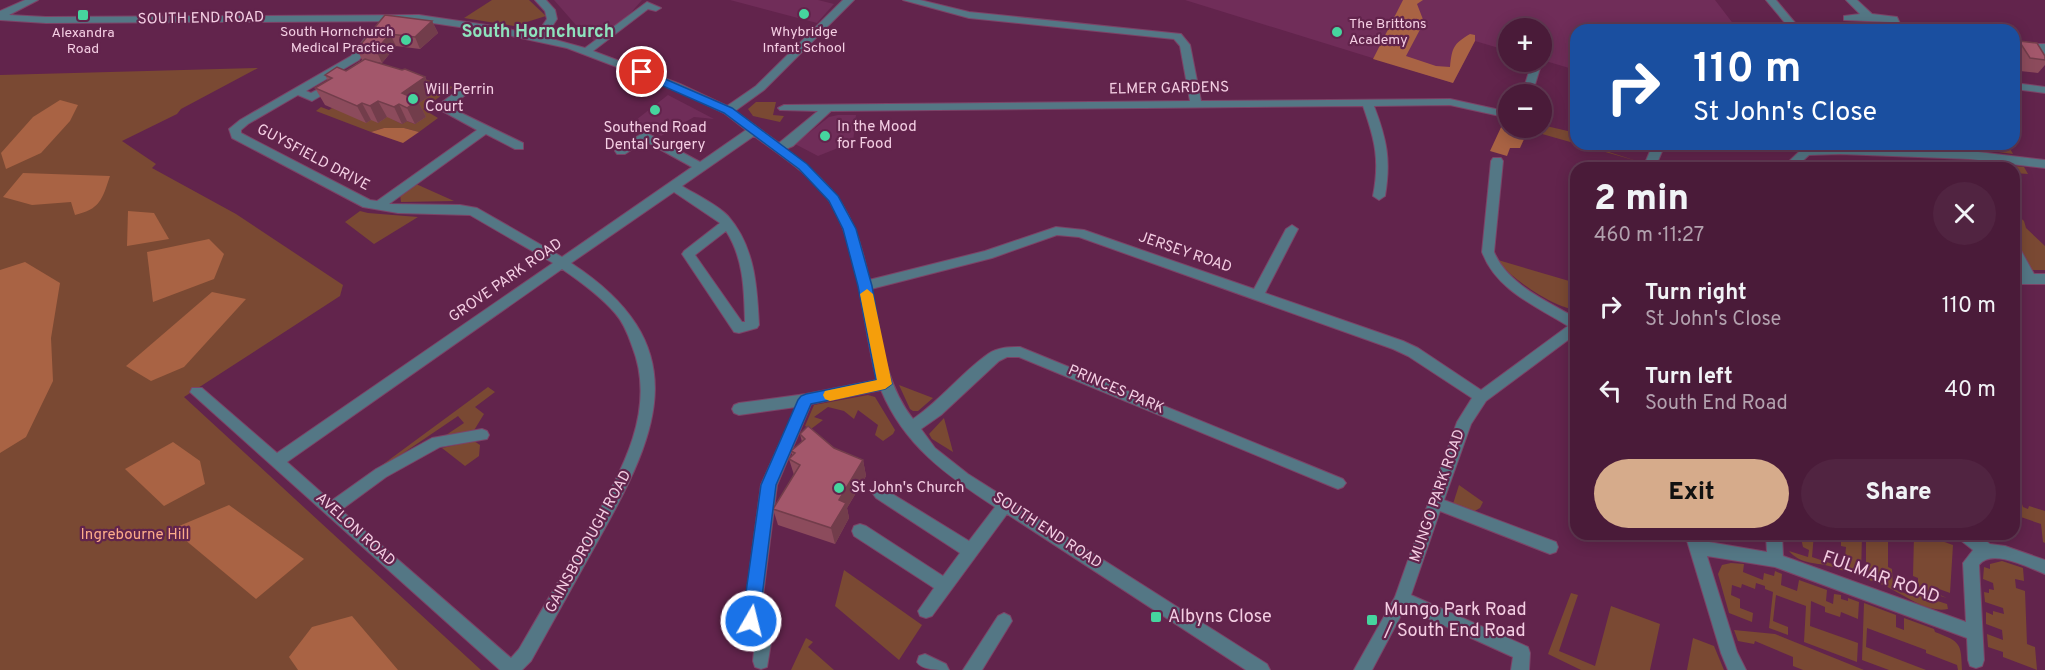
<!DOCTYPE html>
<html lang="en">
<head>
<meta charset="utf-8">
<style>
	:root { --surface:#4a1b39; --page:#512441; --text:#f1f3f6; --muted:#b2a1ae; --line:#613953; --accent:#d6ab8b }
	body { margin:0; font-family:Overpass,sans-serif; background:var(--page); color:var(--text); height:100vh; display:flex; flex-direction:column; font-size:22px; white-space:nowrap }
	* { box-sizing:border-box; margin:0 }
	p { font-size:20px; color:var(--muted) }
	.icon { flex:none; width:33px; height:33px; fill:none; stroke:currentColor; stroke-width:2; stroke-linecap:round; stroke-linejoin:round }
	.map { position:relative; flex:1; overflow:hidden }
	.side { position:absolute; left:1570px; top:162px; width:450px; height:378px; display:flex; flex-direction:column; background:var(--surface); border-radius:18px; box-shadow:0 3px 15px #0003,0 0 0 2px var(--line) }
	.side>* { flex:none }
	.hud { position:absolute; left:1570px; top:24px; width:450px; height:126px; border-radius:18px; box-shadow:0 3px 15px #0003,0 0 0 2px var(--line); background:#1a4fa0; color:#fff; overflow:hidden }
	.fabs { position:absolute; left:1498px; top:18px; display:grid; gap:12px }
	.fabs a { display:grid; place-items:center; width:54px; height:54px; border-radius:50%; background:var(--surface); box-shadow:0 3px 15px #0003,0 0 0 2px var(--line); font-size:30px }
	.pin { position:absolute; display:grid; place-items:center; width:51px; height:51px; color:#fff; margin:-26px; border:3px solid #fff; border-radius:50%; box-shadow:0 2px 6px #0007 }
	.me { position:absolute; width:66px; margin:-33px; rotate:8deg; stroke-linejoin:round; filter:drop-shadow(0 0 4px #0008) }
	.turn { display:flex; align-items:center; gap:21px; height:126px; padding:0 24px; font-size:27px }
	.turn .icon { width:78px; height:78px; stroke-width:2.5 }
	.turn b { display:block; font-size:42px; line-height:51px }
	.round { display:grid; place-items:center; flex:none; width:63px; height:63px; border-radius:32px; background:var(--page) }
	.summary { display:flex; align-items:center; justify-content:space-between; height:102px; padding:0 24px }
	h1 { font-size:36px; font-weight:800; line-height:45px }
	.button { display:flex; gap:12px; margin-top:auto; padding:12px 24px }
	.button a { flex:1; height:69px; border-radius:36px; background:var(--accent); color:#111; font-size:24px; font-weight:800; line-height:69px; text-align:center }
	.button a+a { background:var(--page); color:var(--text) }
	ul { padding:0; list-style:none }
	li { display:flex; align-items:center; gap:18px; height:84px; padding:0 24px }
	li div { flex:1 }
	li b { display:block; font-size:22px }
	li em { font-style:normal }
	.map>svg:first-child { display:block }
</style>
</head>
<body>
<div class="map">
<svg width="2045" height="670" viewBox="0 0 2045 670">
	<rect width="100%" height="100%" fill="#62244c"/>
	<g fill="#702d59">
		<polygon points="554,0 642,0 628,16 595,41 583,33"/>
		<polygon points="730,0 818,0 834,4 817,23"/>
		<polygon points="1185,0 1715,0 1738,30 1576,30 1576,70 1542,60 1542,28 1509,28 1509,51 1475,41 1453,83"/>
		<polygon points="668,95 714,119 694,117 661,136 645,126 635,132 627,127"/>
		<polygon points="838,115 856,115 853,142 818,156 795,144 829,117"/>
	</g>
	<g fill="#7a4933">
		<polygon points="492,0 529,0 546,16 514,26 464,18"/>
		<polygon points="258,68 181,109 177,114 122,141 156,164 152,168 236,214 343,285 340,296 184,397 481,670 0,670 0,75"/>
		<polygon points="412,76 453,87 423,109 438,118 419,132 404,128 384,128 371,132 316,111 321,107 329,110 332,108 371,119 391,115 394,120 402,124 407,121 415,124 425,116 403,107"/>
		<polygon points="756,102 776,102 773,115 784,116 780,122 753,116 748,109"/>
		<polygon points="1542,125 1572,132 1576,144 1584,144 1637,161 1528,130 1529,128 1542,128"/>
		<polygon points="1852,144 1986,144 2009,147 2013,154 1977,149"/>
		<polygon points="1951,162 1987,163 2024,167 2028,174 2015,173 2014,168 1954,168"/>
		<polygon points="416,184 454,201 401,202 400,194"/>
		<polygon points="360,211 368,213 418,217 374,244 345,222"/>
		<polygon points="2014,212 2024,221 2026,228 2045,246 2045,270 2017,270 2015,267"/>
		<path d="M1498,260L1576,283V309C1559,311 1506,276 1498,260Z"/>
		<polygon points="899,385 933,398 918,411 913,411 910,409"/>
		<polygon points="488,387 495,392 475,407 484,414 473,432 443,437 464,423 458,416 340,496"/>
		<polygon points="868,395 875,397 895,430 893,434 883,441 875,435 878,425 858,410 854,419 844,411 828,407 814,417 823,420 811,429 805,426 814,405"/>
		<polygon points="944,418 953,452 932,439 929,434"/>
		<polygon points="474,441 480,445 479,456 465,466 442,448"/>
		<polygon points="1459,485 1483,502 1480,508 1473,512 1453,504"/>
		<polygon points="2015,501 2022,504 2023,507 2028,509 2029,506 2045,511 2045,543 2043,542 2041,524 2015,515"/>
		<path d="M1800,534H1814L1812,557L1844,568L1846,547L1841,546V534H1862L1861,577C1851,574 1842,570 1833,567C1817,562 1801,565 1789,551L1808,557L1809,550L1803,547Z"/>
		<path d="M1866,534H1888V567L1892,569L1893,589L1918,598V578L1913,576L1914,536L1908,534H1922L1953,545L1950,593L1931,586V591L1947,598L1928,592V598L1947,604L1948,609C1928,613 1909,598 1893,590C1885,585 1875,582 1866,579Z"/>
		<polygon points="2002,561 2023,568 2024,581 2015,579 2016,588 2025,591 2027,644 2035,647 2037,670 2003,657 2003,652 1988,647 1987,634 2003,640 2002,630 1986,624 1986,612 1993,615 1993,611 2004,614 2003,608 1985,602 1984,592 1989,593 1989,589 1994,590 1993,583 1983,579 1984,567 1990,569 1990,564"/>
		<polygon points="1731,563 1744,564 1743,572 1763,580 1764,573 1774,576 1775,571 1782,574 1781,585 1797,591 1799,580 1827,590 1826,601 1833,604 1834,594 1841,595 1841,599 1848,601 1848,598 1859,602 1858,619 1841,612 1840,617 1825,612 1825,607 1811,601 1810,626 1858,643 1857,662 1804,642 1806,606 1776,595 1773,621 1788,627 1788,635 1769,628 1773,592 1765,589 1765,586 1756,583 1755,589 1742,584 1741,588 1732,585 1731,595 1740,599 1740,608 1753,613 1752,622 1729,613 1718,574 1722,565"/>
		<polygon points="844,570 922,625 899,660 835,606"/>
		<polygon points="1571,593 1578,595 1559,651 1595,666 1611,606 1660,624 1650,670 1581,670 1548,654"/>
		<path d="M1864,603L1896,615V627L1904,630V618L1934,629L1935,632C1961,642 1961,643 1962,670H1958L1957,665L1926,653V650L1867,628L1866,647L1926,670H1889L1862,660Z"/>
		<polygon points="1734,630 1775,634 1864,670 1803,670 1793,666 1793,657 1755,641 1754,644 1738,641"/>
		<polygon points="806,638 813,642 808,647 834,670 791,670"/>
		<polygon points="1693,638 1714,646 1724,670 1687,670"/>
	</g>
	<g fill="#a96344">
		<path d="M1403,0H1423L1417,4L1424,22L1406,56L1436,66L1450,67C1452,48 1453,44 1470,34L1475,35V41L1453,83L1373,59Z"/>
		<polygon points="60,100 78,105 70,121 41,153 6,169 1,153 33,117"/>
		<polygon points="1503,123 1509,123 1509,128 1529,128 1520,148 1510,148 1507,156 1490,151"/>
		<polygon points="384,128 404,128 419,132 403,143 371,132"/>
		<path d="M23,173L110,176C102,200 100,209 75,215L71,202L32,205L3,197Z"/>
		<polygon points="128,211 154,213 169,239 127,246"/>
		<polygon points="209,239 224,254 214,279 153,302 147,252"/>
		<polygon points="25,262 60,283 51,338 53,381 26,437 0,453 0,270"/>
		<polygon points="212,292 246,299 184,367 151,381 126,366"/>
		<polygon points="173,442 200,461 205,484 164,506 125,469"/>
		<polygon points="229,505 304,559 256,599 172,529"/>
		<polygon points="352,616 398,670 298,670 289,657 312,627"/>
	</g>
	<g fill="none" stroke-linecap="round" stroke-linejoin="round">
		<defs>
			<g id="minor">
				<path d="M25,0H38L9,15L46,17L419,15L493,26L536,35L547,19L545,11L535,0H546L555,10L557,19L545,37L585,48L647,2L661,8L656,11L648,9L593,51L680,84L727,106L756,86L843,0H854L764,90L735,111L779,143L818,111L780,110L778,108L784,105L1190,101L1180,46L1174,39L969,18L903,0H920L969,12L1181,34L1190,45L1201,101L1450,99L1509,112V118L1450,105L1374,106C1387,140 1391,160 1385,196L1379,200L1373,196C1380,160 1375,140 1363,106L831,111L793,146L786,149C838,187 857,217 869,280L985,251L1056,227L1084,230L1254,289L1286,229L1292,225L1298,229L1265,293L1403,341L1418,348L1481,390L1568,326C1536,306 1496,290 1482,252L1491,161L1493,158H1501L1503,161L1494,252C1508,285 1547,301 1576,318V334L1486,401L1471,424L1444,500L1556,542L1558,547L1556,552L1550,554L1440,511L1411,595L1528,647L1530,653L1529,670H1511L1513,657L1405,608L1372,670H1354L1395,597L1457,422L1472,398L1408,356L1393,349L1079,237L1057,235L992,258L871,289C880,334 884,382 913,419C941,400 961,373 988,354C998,347 1009,347 1020,347L1343,479L1346,483L1343,487L1338,489L1333,487L1019,357H1007L999,361L941,415L921,429L935,448L968,474L1267,664L1270,670H1246L1007,514L932,616L926,618L920,616L918,611L934,588L854,536L852,531L854,526L860,524L866,526L943,576L960,553L876,498L873,494L876,490L881,488L886,490L969,541L995,507C946,475 904,445 881,390L811,404L777,485L760,619L772,637L767,667L761,669L755,667L753,661L755,639L743,621L761,485L796,407L739,415L734,413L732,409L734,405L739,403L806,394L877,380C861,323 862,254 830,202C813,176 778,154 754,136L682,186C695,194 718,205 728,216C755,247 757,286 759,325L757,328L739,333L734,332L682,254L684,251L720,223L674,192L571,263C695,344 661,429 600,537C577,578 554,620 531,661L522,670H500L190,392L192,388H202L277,453L553,263L470,215L398,213L363,207L232,138L229,129L240,120L351,56L365,38H373L374,40L359,60L306,91L311,93L332,82L337,85L336,87L312,101L298,95L248,124L241,130V133L370,200L377,201L477,130L435,107L463,87H471V91L449,107L523,143V149H515L486,134L389,204L460,205L477,208L562,257L692,167L645,141L625,154H617L615,151L617,148L645,132L700,162L746,130L724,113L672,88L567,48L493,32L419,21L46,23L0,20V11ZM726,231C744,259 744,290 745,322H742L695,255ZM562,269C581,282 600,296 615,313C623,322 628,334 632,346C658,411 620,474 588,530C565,570 542,610 519,649L511,658L341,510L386,477L440,447L487,439L489,435L487,431L482,429L432,438L376,469L331,501L287,462Z"/>
				<polygon points="1766,0 1776,0 1801,30 1791,30"/>
				<polygon points="1846,0 1857,0 1872,14 1897,17 1901,26 1896,29 1892,28 1889,22 1844,20 1844,16 1860,14"/>
				<polygon points="2036,44 2045,44 2045,63 2041,62 2031,47"/>
				<polygon points="1532,62 1542,62 1532,94 1522,94"/>
				<polygon points="2014,83 2045,87 2045,93 2014,89"/>
				<polygon points="1653,144 1665,144 1655,168 1643,168"/>
				<polygon points="1840,146 1970,151 2045,160 2045,168 1970,159 1840,154 1809,155 1795,168 1782,168 1802,149"/>
				<polygon points="2014,244 2018,245 2034,274 2045,274 2045,284 2014,284 2014,274 2022,274 2014,261"/>
				<path d="M1685,534H1701L1703,541L1767,552L1766,534H1782L1783,556L1966,622L1963,563L1973,550L1959,539L1957,534H1976L1990,544L2005,546L2045,560V574C2029,568 1992,548 1979,565L1984,660L1982,666L1976,668L1970,666L1968,660L1967,638L1775,567L1707,556L1737,652L1746,670H1728L1721,653Z"/>
				<polygon points="1004,613 1010,616 1012,621 982,670 963,670 998,616"/>
				<path d="M925,654L946,664L949,670C937,670 922,670 917,662L919,656Z"/>
			</g>
		</defs>
		<use href="#minor" stroke="#7c4367" stroke-width="2"/>
		<use href="#minor" fill="#547785" fill-rule="evenodd"/>
	</g>
	<g fill="#8c4b5c">
		<polygon points="385,15 432,21 438,33 420,49 396,46 382,63 376,62 425,77 433,94 419,103 426,117 415,124 407,121 402,124 387,117 378,123 371,120 366,123 325,105 315,88 328,81 325,75 346,71 362,60 357,49"/>
		<polygon points="2019,41 2045,56 2045,65 2038,73 2020,71 2014,62 2014,48"/>
		<polygon points="800,434 863,460 866,476 847,508 849,518 835,544 778,525 773,509 794,475 789,459 792,455 791,451 802,442"/>
	</g>
	<g fill="#723d4b">
		<polygon points="432,21 438,33 420,49 415,37"/>
		<polygon points="390,34 396,46 382,63 376,50"/>
		<polygon points="425,77 433,94 419,103 426,117 415,124 407,108 402,93"/>
		<polygon points="378,101 387,117 378,123 370,106"/>
		<polygon points="362,103 371,120 366,123 357,106"/>
		<polygon points="399,104 407,121 402,124 394,107"/>
		<polygon points="863,460 866,476 847,508 849,518 835,544 831,528 839,500"/>
	</g>
	<g fill="#a3576b" stroke="#723d4b" stroke-width="1.5">
		<polygon points="385,15 432,21 415,37 390,34 376,50 357,49"/>
		<polygon points="2019,41 2037,43 2045,56 2045,60 2030,58"/>
		<polygon points="365,59 402,70 405,69 425,77 402,93 418,100 407,108 399,104 394,107 378,101 370,106 362,103 357,106 315,88 332,78 325,75 337,67 346,71"/>
		<polygon points="808,426 834,448 863,460 839,500 846,503 831,528 773,509 800,465 789,459 795,453 791,451 805,439 800,434"/>
	</g>
	<polygon fill="#1a73e8" stroke="#114b97" stroke-width="1.5" points="642,69 732,108 807,164 838,196 856,229 872,286 884,356 892,384 885,389 811,404 776,485 759,621 757,627 751,629 745,627 742,621 761,485 798,400 801,396 806,394 876,380 858,286 843,229 829,201 799,169 724,113 638,75 636,72"/>
	<polygon fill="#f59e0b" points="867,289 873,294 892,384 885,389 830,401 825,399 823,395 825,391 877,380 860,294"/>
	<g fill="#46d49e" stroke="#62244c" stroke-width="2">
		<circle cx="804" cy="14" r="6"/>
		<rect x="77" y="9" width="12" height="12" rx="3"/>
		<circle cx="1337" cy="32" r="6"/>
		<circle cx="406" cy="40" r="6"/>
		<circle cx="413" cy="99" r="6"/>
		<circle cx="655" cy="110" r="6"/>
		<circle cx="825" cy="136" r="6"/>
		<circle cx="839" cy="488" r="6"/>
		<rect x="1150" y="611" width="12" height="12" rx="3"/>
		<rect x="1366" y="614" width="12" height="12" rx="3"/>
	</g>
	<g text-anchor="middle" dominant-baseline="central" stroke-width="4.5" stroke-linejoin="round" paint-order="stroke">
		<g font-size="14" fill="#f4cee3" stroke="#62244c">
			<text x="1349" y="24" text-anchor="start">The Brittons<tspan x="1349" dy="16">Academy</tspan></text>
			<text x="394" y="32" text-anchor="end">South Hornchurch<tspan x="394" dy="16">Medical Practice</tspan></text>
			<text x="804" y="32">Whybridge<tspan x="804" dy="16">Infant School</tspan></text>
			<text x="83" y="33">Alexandra<tspan x="83" dy="16">Road</tspan></text>
		</g>
		<g font-size="15" fill="#f4cee3" stroke="#62244c">
			<text transform="translate(201 19) rotate(-1)">SOUTH END ROAD</text>
			<text transform="translate(1169 89) rotate(-1)">ELMER GARDENS</text>
			<text transform="translate(313 158) rotate(28)">GUYSFIELD DRIVE</text>
			<text transform="translate(1185 253) rotate(19)">JERSEY ROAD</text>
			<text transform="translate(506 281) rotate(-35)">GROVE PARK ROAD</text>
			<text transform="translate(1116 390) rotate(23)">PRINCES PARK</text>
			<text transform="translate(1438 496) rotate(-71)">MUNGO PARK ROAD</text>
			<text transform="translate(355 530) rotate(42)">AVELON ROAD</text>
			<text transform="translate(1047 531) rotate(33)">SOUTH END ROAD</text>
			<text transform="translate(589 542) rotate(-61)">GAINSBOROUGH ROAD</text>
		</g>
		<g font-size="15" fill="#f4cee3" stroke="#62244c" text-anchor="start">
			<text x="425" y="90">Will Perrin<tspan x="425" dy="17">Court</tspan></text>
			<text x="837" y="127">In the Mood<tspan x="837" dy="17">for Food</tspan></text>
			<text x="655" y="128" text-anchor="middle">Southend Road<tspan x="655" dy="17">Dental Surgery</tspan></text>
			<text x="851" y="488">St John's Church</text>
		</g>
		<g font-size="15" fill="#fcac8a" stroke="#62244c">
			<text x="135" y="535">Ingrebourne Hill</text>
		</g>
		<g font-size="18" font-weight="bold" fill="#8ee3bd" stroke="#62244c">
			<text x="538" y="32">South Hornchurch</text>
		</g>
		<g font-size="18" fill="#f4cee3" stroke="#62244c">
			<text transform="translate(1881 578) rotate(20)">FULMAR ROAD</text>
		</g>
		<g font-size="18" fill="#f4cee3" stroke="#62244c" text-anchor="start">
			<text x="1384" y="610">Mungo Park Road<tspan x="1384" dy="21">/ South End Road</tspan></text>
			<text x="1168" y="617">Albyns Close</text>
		</g>
	</g>
</svg>
<div class="fabs">
<a>+</a>
<a>−</a>
</div>
<div class="pin" style="left:642px;top:72px;background:#d93025"><svg class="icon" aria-label="arrive" viewBox="0 0 24 24"><path d="M6 21V4h12l-3 4 3 4H6"/></svg></div>
<svg class="me" style="left:751px;top:621px" viewBox="-20 -20 40 40"><circle r="17" fill="#1a73e8" stroke="#fff" stroke-width="3"/><path d="M0-11L8 9 0 5-8 9z" fill="#fff"/></svg>
<div class="hud">
<div class="turn"><svg class="icon" aria-label="right" viewBox="0 0 24 24"><path d="M7 20v-9h11M14 6l5 5-5 5"/></svg><div><b>110 m</b>St John's Close</div></div>
</div>
<section class="side">
<div class="summary"><div><h1>2 min</h1><p>460 m · 11:27</p></div><a class="round"><svg class="icon" aria-label="close" viewBox="0 0 24 24"><path d="M6 6l12 12M18 6L6 18"/></svg></a></div>
<ul>
<li><svg class="icon" aria-label="right" viewBox="0 0 24 24"><path d="M7 20v-9h11M14 6l5 5-5 5"/></svg><div><b>Turn right</b><p>St John's Close</p></div><em>110 m</em></li>
<li><svg class="icon" aria-label="left" viewBox="0 0 24 24"><path d="M17 20v-9H6M10 6l-5 5 5 5"/></svg><div><b>Turn left</b><p>South End Road</p></div><em>40 m</em></li>
</ul>
<div class="button"><a>Exit</a><a>Share</a></div>
</section>
</div>
</body>
</html>
